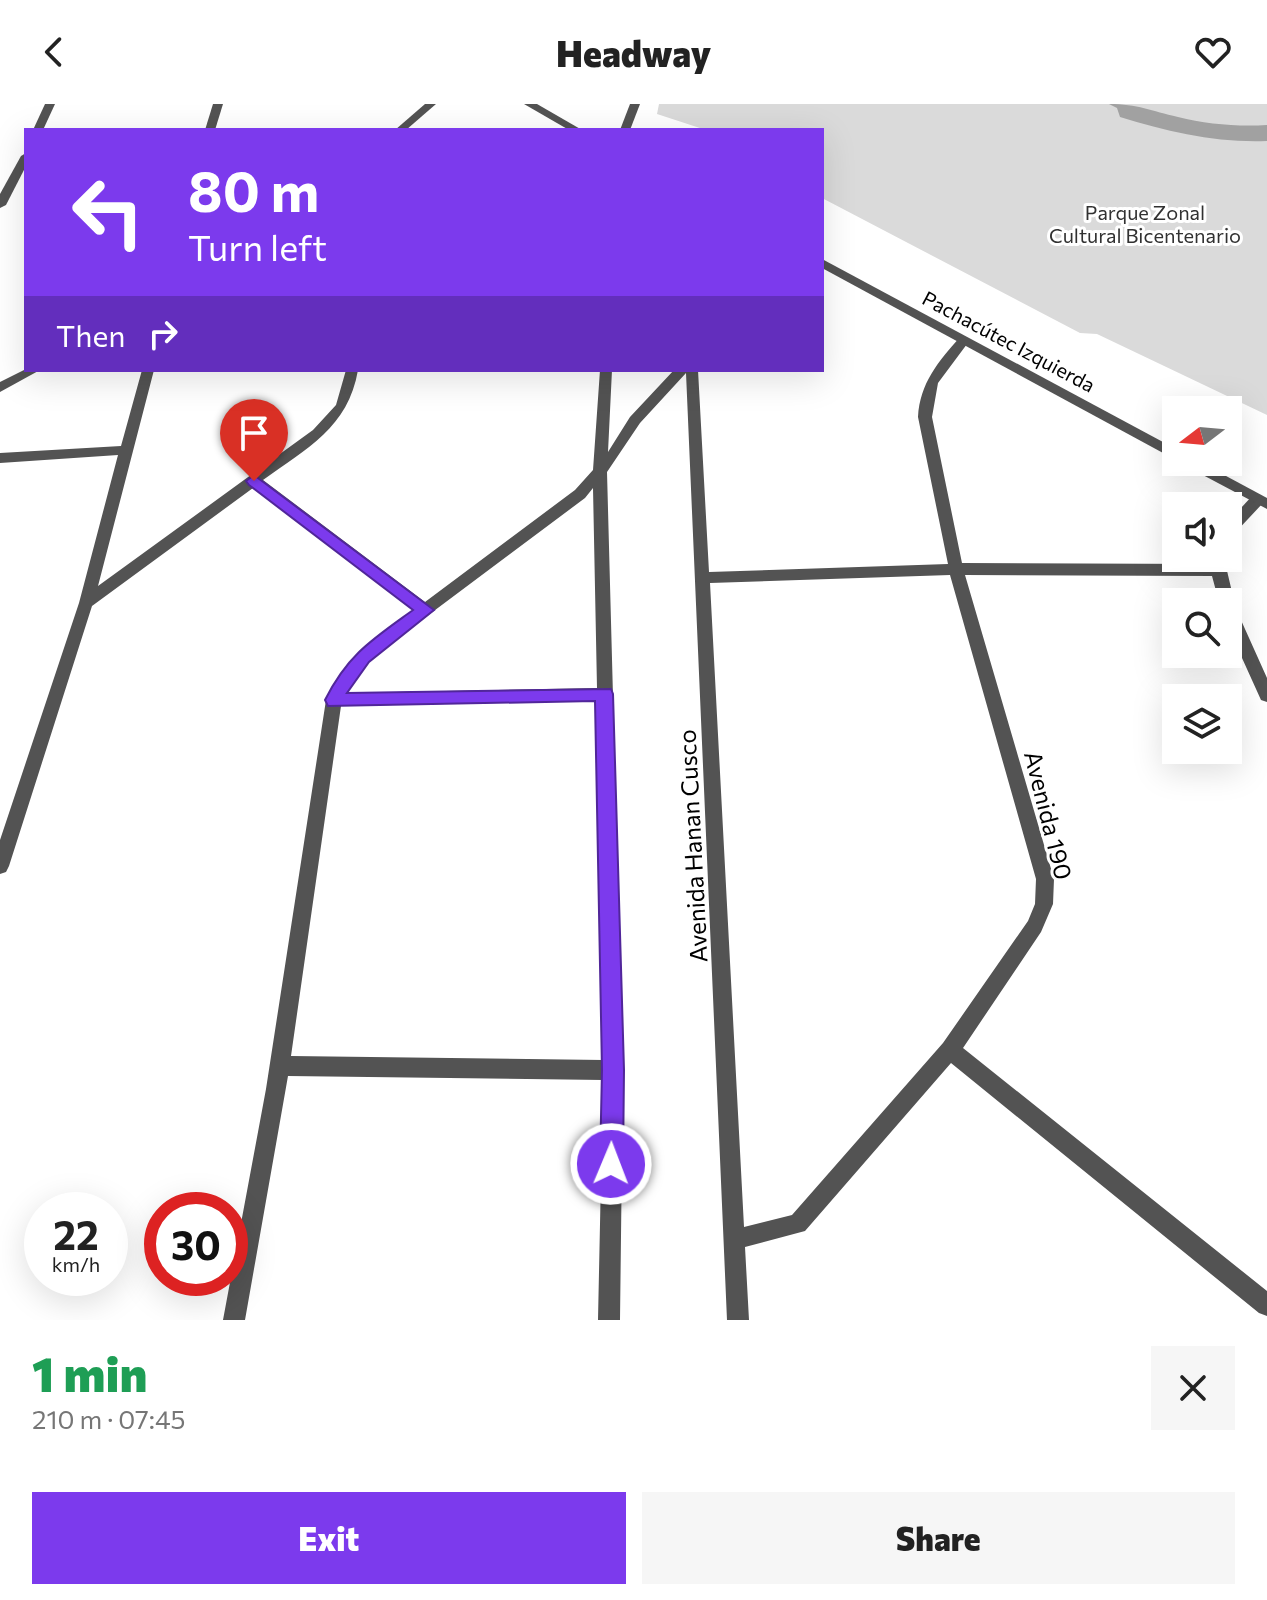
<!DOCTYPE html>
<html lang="en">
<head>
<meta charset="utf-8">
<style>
	:root { --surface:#fff; --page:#f6f6f6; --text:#222; --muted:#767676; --accent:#7c3aed }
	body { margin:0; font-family:Commissioner,sans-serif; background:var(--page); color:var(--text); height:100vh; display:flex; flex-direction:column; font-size:30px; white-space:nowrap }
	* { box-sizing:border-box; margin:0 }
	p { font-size:26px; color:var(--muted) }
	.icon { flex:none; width:44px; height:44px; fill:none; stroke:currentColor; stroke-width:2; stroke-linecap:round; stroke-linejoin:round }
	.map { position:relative; height:1216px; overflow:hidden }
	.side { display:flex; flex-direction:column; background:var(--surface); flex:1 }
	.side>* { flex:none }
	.top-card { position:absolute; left:24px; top:24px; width:800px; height:244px; border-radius:0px; box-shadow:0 8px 32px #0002; background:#7c3aed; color:#fff; overflow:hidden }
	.needle { width:52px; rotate:254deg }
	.tools { position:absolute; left:1162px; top:292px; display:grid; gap:16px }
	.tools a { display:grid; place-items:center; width:80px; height:80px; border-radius:0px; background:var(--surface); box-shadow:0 8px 32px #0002; font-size:40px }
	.speed { position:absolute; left:24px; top:1088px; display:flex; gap:16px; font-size:40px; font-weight:700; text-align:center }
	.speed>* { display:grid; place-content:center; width:104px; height:104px; border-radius:50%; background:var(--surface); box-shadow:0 8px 32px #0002; line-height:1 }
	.speed small { font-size:20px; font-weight:400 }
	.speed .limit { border:12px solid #d22; background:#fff; color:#111 }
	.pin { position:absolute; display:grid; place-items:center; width:68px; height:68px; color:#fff; margin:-82px -34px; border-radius:50% 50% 50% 0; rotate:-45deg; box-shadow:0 0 8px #0007 }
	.pin .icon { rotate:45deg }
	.me { position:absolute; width:88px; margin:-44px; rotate:1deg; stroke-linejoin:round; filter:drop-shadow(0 0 6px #0008) }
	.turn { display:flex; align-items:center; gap:28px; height:168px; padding:0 32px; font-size:36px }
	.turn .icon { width:104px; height:104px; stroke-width:2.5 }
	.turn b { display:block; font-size:56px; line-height:68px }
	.then { display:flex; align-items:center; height:76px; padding:0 32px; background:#0003; gap:16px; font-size:30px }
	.round { display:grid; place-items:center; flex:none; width:84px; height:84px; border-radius:0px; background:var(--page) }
	.summary { display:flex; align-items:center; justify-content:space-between; height:136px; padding:0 32px }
	h1 { font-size:48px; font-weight:800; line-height:60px; color:#1e9e55 }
	.action { display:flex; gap:16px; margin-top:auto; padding:16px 32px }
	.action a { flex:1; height:92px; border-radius:0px; background:var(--accent); color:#fff; font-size:32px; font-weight:800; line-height:92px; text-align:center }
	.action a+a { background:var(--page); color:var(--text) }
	header { display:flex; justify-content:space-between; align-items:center; height:104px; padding:0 32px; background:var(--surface); font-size:36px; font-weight:800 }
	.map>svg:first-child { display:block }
</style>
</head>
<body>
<header><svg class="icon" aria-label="back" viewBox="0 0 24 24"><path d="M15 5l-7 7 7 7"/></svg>Headway<svg class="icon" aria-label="heart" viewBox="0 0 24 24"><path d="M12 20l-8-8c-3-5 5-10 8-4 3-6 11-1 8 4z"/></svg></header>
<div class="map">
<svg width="1267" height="1216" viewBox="0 0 1267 1216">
	<rect width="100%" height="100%" fill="#fff"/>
	<polygon fill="#dadada" points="659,0 1267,0 1267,311 1097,230 1080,229 822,94 822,26 706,26 657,10"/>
	<path fill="#a1a1a1" d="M1109,0C1138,0 1151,7 1178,13C1206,20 1238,23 1267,21V37C1217,39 1168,28 1120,13L1117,4Z"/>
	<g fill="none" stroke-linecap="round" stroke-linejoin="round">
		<polygon fill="#535353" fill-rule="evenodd" points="630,0 640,0 630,26 620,26"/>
		<g fill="#535353" fill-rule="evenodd">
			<polygon points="45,0 55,0 43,26 33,26"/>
			<polygon points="213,0 223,0 215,26 205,26"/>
			<polygon points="425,0 436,0 406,26 395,26"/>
			<polygon points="26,49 26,62 6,101 0,104 0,90 21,52"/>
			<path d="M964,232L970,236L938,279L932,313L962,459L1210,460V454H1224L1236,505L1267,574V598L1261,596L1228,523V498H1219L1212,472L965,471L1054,775L1053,800L1041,828L963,944L1267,1187V1212L1259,1209L951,959L805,1127L745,1143L749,1216H727L686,269L640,319L607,368L623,966L620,1216H598L603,976L288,972L245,1216H223L266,985L326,596C350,549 373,536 414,506L253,384L92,502L9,762L6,768L0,770V736L79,499L118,351L0,359V349L121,342L142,266H154L98,482L313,326L336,301L346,266H358C348,324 307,344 263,376L425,498L575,386L593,366L600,266H612L608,348L630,313L674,266H698L709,468L948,460L918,313C920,279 938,258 960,233ZM593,384L597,584L345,589L367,557L585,394ZM950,471L1036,775L1035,800L1028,817L943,939L792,1111L744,1123L710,479ZM597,597L603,956L291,952L341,602Z"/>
			<polygon points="26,265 40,266 0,288 0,278"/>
			<polygon points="1258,390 1265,395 1263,399 1233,431 1228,432 1228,418 1253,391"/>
		</g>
		<g fill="#535353" fill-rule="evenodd">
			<polygon points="524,0 537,0 582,26 569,26"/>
			<polygon points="822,155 1176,345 1176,356 822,164"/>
			<polygon points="1182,358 1200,358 1267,394 1267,405 1184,361"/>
		</g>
	</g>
	<path fill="#7c3aed" stroke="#51269a" stroke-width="2" d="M254,371L434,506L369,558L347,589L611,585L613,590L624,966L623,1060L619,1068L611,1071L603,1068L600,1060L602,966L595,597L328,602L325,596C348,550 373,535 413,506L249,381L246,377Z"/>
	<g text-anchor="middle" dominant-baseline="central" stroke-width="6" stroke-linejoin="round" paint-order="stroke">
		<g font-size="20" fill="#313131" stroke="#fff">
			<text x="1145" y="108">Parque Zonal<tspan x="1145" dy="23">Cultural Bicentenario</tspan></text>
		</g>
		<g font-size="20" fill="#000" stroke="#fff">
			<text transform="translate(1009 237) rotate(28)">Pachacútec Izquierda</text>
		</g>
		<g font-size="24" fill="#000" stroke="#fff">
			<text transform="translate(1049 711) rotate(76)">Avenida 190</text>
			<text transform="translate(692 742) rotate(-93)">Avenida Hanan Cusco</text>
		</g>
	</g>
</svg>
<div class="tools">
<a><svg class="needle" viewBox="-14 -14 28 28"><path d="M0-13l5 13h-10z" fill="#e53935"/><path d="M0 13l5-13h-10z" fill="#767676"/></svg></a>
<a><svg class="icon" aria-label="sound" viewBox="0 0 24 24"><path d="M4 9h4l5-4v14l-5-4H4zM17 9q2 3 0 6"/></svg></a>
<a><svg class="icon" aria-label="search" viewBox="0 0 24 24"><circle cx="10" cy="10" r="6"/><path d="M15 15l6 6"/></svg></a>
<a><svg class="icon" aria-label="layers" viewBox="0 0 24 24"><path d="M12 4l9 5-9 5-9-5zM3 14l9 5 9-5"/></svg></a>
</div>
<div class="speed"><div>22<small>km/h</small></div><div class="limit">30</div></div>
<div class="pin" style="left:254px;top:377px;background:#d93025"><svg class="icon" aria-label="arrive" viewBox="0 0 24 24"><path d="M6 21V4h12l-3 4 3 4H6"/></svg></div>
<svg class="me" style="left:611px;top:1060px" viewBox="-20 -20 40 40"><circle r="17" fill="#7c3aed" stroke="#fff" stroke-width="3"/><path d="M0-11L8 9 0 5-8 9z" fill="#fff"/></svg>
<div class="top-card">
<div class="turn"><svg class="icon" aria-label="left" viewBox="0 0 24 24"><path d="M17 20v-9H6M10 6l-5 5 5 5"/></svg><div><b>80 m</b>Turn left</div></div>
<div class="then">Then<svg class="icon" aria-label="right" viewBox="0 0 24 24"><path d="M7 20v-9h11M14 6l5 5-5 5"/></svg></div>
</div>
</div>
<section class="side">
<div class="summary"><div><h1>1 min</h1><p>210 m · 07:45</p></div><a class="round"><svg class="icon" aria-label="close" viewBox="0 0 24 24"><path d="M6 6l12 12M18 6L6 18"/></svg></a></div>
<div class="action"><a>Exit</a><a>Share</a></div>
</section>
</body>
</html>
